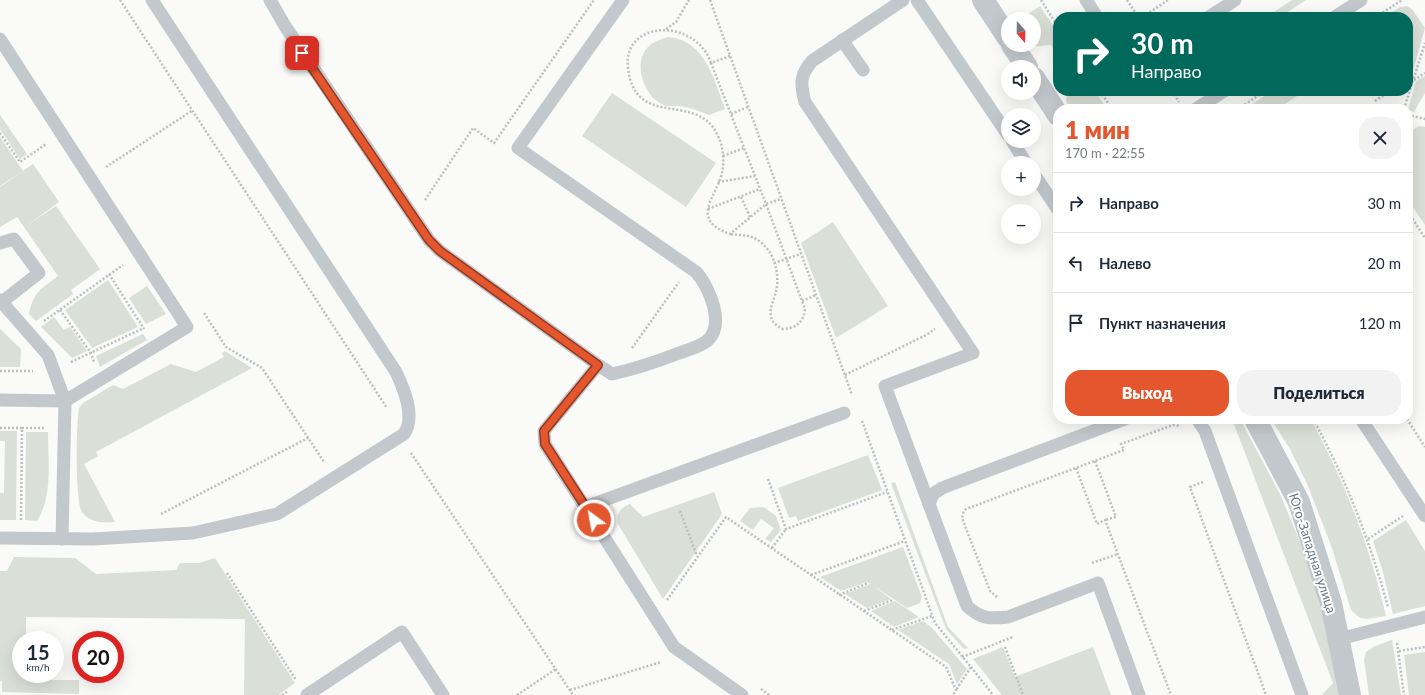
<!DOCTYPE html>
<html lang="ru">
<head>
<meta charset="utf-8">
<style>
	:root { --surface:#fff; --page:#f2f2f3; --text:#1f2937; --muted:#747a83; --line:#e0e1e3; --accent:#e4572e }
	body { margin:0; font-family:Lato,sans-serif; background:var(--page); color:var(--text); height:100vh; display:flex; flex-direction:column; font-size:15px; white-space:nowrap }
	* { box-sizing:border-box; margin:0 }
	p { font-size:13px; color:var(--muted) }
	.icon { flex:none; width:22px; height:22px; fill:none; stroke:currentColor; stroke-width:2; stroke-linecap:round; stroke-linejoin:round }
	.map { position:relative; flex:1; overflow:hidden }
	.details { position:absolute; left:1053px; top:104px; width:360px; height:320px; display:flex; flex-direction:column; background:var(--surface); border-radius:16px; box-shadow:0 4px 16px #0002 }
	.details>* { flex:none }
	.hud { position:absolute; left:1053px; top:12px; width:360px; height:84px; border-radius:16px; box-shadow:0 4px 16px #0002; background:#00695c; color:#fff; overflow:hidden }
	.needle { width:26px; rotate:160deg }
	.buttons { position:absolute; left:1001px; top:12px; display:grid; gap:8px }
	.buttons a { display:grid; place-items:center; width:40px; height:40px; border-radius:50%; background:var(--surface); box-shadow:0 4px 16px #0002; font-size:20px }
	.speed { position:absolute; left:12px; top:631px; display:flex; gap:8px; font-size:20px; font-weight:700; text-align:center }
	.speed>* { display:grid; place-content:center; width:52px; height:52px; border-radius:50%; background:var(--surface); box-shadow:0 4px 16px #0002; line-height:1 }
	.speed small { font-size:10px; font-weight:400 }
	.speed .limit { border:6px solid #d22; background:#fff; color:#111 }
	.pin { position:absolute; display:grid; place-items:center; width:34px; height:34px; color:#fff; margin:-17px; border-radius:8px; box-shadow:0 2px 6px #0006 }
	.me { position:absolute; width:44px; margin:-22px; rotate:328deg; stroke-linejoin:round; filter:drop-shadow(0 0 3px #0008) }
	.turn { display:flex; align-items:center; gap:14px; height:84px; padding:0 12px; font-size:18px }
	.turn .icon { width:52px; height:52px; stroke-width:2.5 }
	.turn b { display:block; font-size:28px; line-height:34px }
	.round { display:grid; place-items:center; flex:none; width:42px; height:42px; border-radius:16px; background:var(--page) }
	.head { display:flex; align-items:center; justify-content:space-between; height:68px; padding:0 12px }
	h1 { font-size:24px; font-weight:800; line-height:30px; color:var(--accent) }
	.cta { display:flex; gap:8px; margin-top:auto; padding:8px 12px }
	.cta a { flex:1; height:46px; border-radius:16px; background:var(--accent); color:#fff; font-size:16px; font-weight:800; line-height:46px; text-align:center }
	.cta a+a { background:var(--page); color:var(--text) }
	ul { padding:0; list-style:none }
	li { display:flex; align-items:center; gap:12px; height:60px; padding:0 12px; border-top:1px solid var(--line) }
	li div { flex:1 }
	li b { display:block; font-size:15px }
	li em { font-style:normal }
	.map>svg:first-child { display:block }
</style>
</head>
<body>
<div class="map">
<svg width="1425" height="695" viewBox="0 0 1425 695">
	<rect width="100%" height="100%" fill="#fafaf8"/>
	<g fill="#dadfd7">
		<polygon points="1292,0 1306,0 1280,17 1266,17"/>
		<polygon points="1040,6 1058,33 1058,55 1051,45 1030,47 1029,45 1034,45 1034,19 1024,19 1028,14"/>
		<polygon points="1407,6 1412,9 1425,28 1413,71 1408,74 1408,17 1384,17 1400,7"/>
		<path d="M668,37C705,40 714,79 725,109L709,115C699,111 690,107 679,106C674,106 668,107 664,105C644,98 632,62 648,47C653,42 661,39 668,37Z"/>
		<polygon points="1425,76 1425,93 1414,112 1408,110 1416,81"/>
		<polygon points="1069,91 1095,91 1107,109 1068,109 1066,99"/>
		<polygon points="1272,91 1305,91 1277,109 1245,109"/>
		<polygon points="612,93 716,163 686,207 582,136"/>
		<polygon points="0,115 27,154 20,159 0,129"/>
		<polygon points="1419,126 1425,127 1425,225 1408,200 1408,144 1412,130"/>
		<polygon points="0,137 23,171 0,186"/>
		<path d="M33,164L59,202L26,226L56,206L100,269L71,290L73,294L36,321L29,314C34,291 40,290 58,276L17,217L0,227V187Z"/>
		<polygon points="833,222 888,306 836,338 801,243"/>
		<polygon points="108,280 138,327 92,348 65,310"/>
		<polygon points="147,286 166,314 146,324 129,298"/>
		<polygon points="54,317 64,330 70,327 87,351 72,358 41,327"/>
		<polygon points="0,329 21,349 20,367 0,367"/>
		<polygon points="143,334 147,340 100,367 96,356"/>
		<path d="M225,351L252,368L96,452L98,456L84,464L115,522C103,523 90,523 82,512C75,500 76,424 79,408L83,403L113,385L123,389L171,364L196,372L224,357L222,353Z"/>
		<polygon points="1232,419 1240,419 1281,496 1318,586 1342,695 1322,695 1333,683"/>
		<path d="M1271,419L1311,420C1345,482 1370,547 1386,616L1367,619L1360,618L1351,610L1332,548L1308,486L1290,449Z"/>
		<polygon points="0,431 17,431 16,520 0,520 0,493 4,493 5,441 0,441"/>
		<path d="M26,432H48C48,461 53,495 37,521L25,520Z"/>
		<polygon points="868,455 882,490 798,521 796,516 789,518 778,488"/>
		<polygon points="895,482 948,627 968,648 964,649 946,629 891,483"/>
		<path d="M714,492L722,514L663,599L618,524C616,513 620,508 630,504L643,517Z"/>
		<polygon points="764,507 776,516 781,530 771,542 765,539 774,528 761,519 753,530 740,521 750,508"/>
		<polygon points="1406,520 1425,551 1425,606 1393,614 1383,572 1373,541"/>
		<polygon points="903,547 922,597 920,603 907,608 874,586 891,599 867,608 845,594 870,584 867,582 841,591 820,577"/>
		<polygon points="14,557 75,558 96,574 176,570 180,563 199,563 215,558 295,683 278,695 244,695 245,619 26,617 26,640 21,640 21,674 26,674 26,680 79,680 79,694 2,692 2,682 0,681 0,571 7,571"/>
		<polygon points="895,601 919,617 894,627 871,611"/>
		<polygon points="923,621 933,629 967,669 957,684 949,664 898,630"/>
		<polygon points="1392,640 1401,695 1369,695 1364,660 1366,652 1375,646"/>
		<polygon points="1003,647 1015,677 1093,647 1111,695 1002,695 973,659"/>
		<polygon points="1425,652 1425,695 1409,695 1404,655"/>
	</g>
	<g fill="none" stroke-linecap="round" stroke-linejoin="round">
		<g stroke="#bbbfc2" stroke-width="2.5" stroke-dasharray="2 2" stroke-linecap="butt">
			<polyline points="120,0 387,408"/>
			<polyline points="710,0 852,395"/>
			<polyline points="1041,0 1058,27"/>
			<polyline points="1127,0 1137,15 1141,17"/>
			<polyline points="1143,17 1168,0"/>
			<polyline points="1376,17 1402,0"/>
			<polyline points="666,29 676,22 689,0"/>
			<polyline points="730,56 711,63 766,204 781,199"/>
			<path d="M711,63C695,17 622,20 628,68C635,130 696,91 717,134C723,145 725,160 722,173C716,198 689,219 730,234L766,204L805,309C803,323 796,328 783,329C777,326 772,323 771,316C769,308 774,300 776,292C781,271 772,243 749,236C743,235 736,235 730,234"/>
			<polyline points="1408,79 1414,75"/>
			<polyline points="1414,80 1425,73"/>
			<polyline points="1100,91 1112,109"/>
			<polyline points="1172,91 1179,102"/>
			<polyline points="1375,101 1390,91"/>
			<polyline points="1238,109 1265,91"/>
			<polyline points="1404,109 1425,43"/>
			<polyline points="731,114 748,107"/>
			<polyline points="1408,115 1425,119"/>
			<polyline points="0,133 20,162 46,144"/>
			<polyline points="723,156 744,148"/>
			<polyline points="106,167 193,110"/>
			<polyline points="718,182 755,176"/>
			<polyline points="741,197 750,217"/>
			<polyline points="425,200 473,128 494,143 594,0"/>
			<polyline points="708,209 760,189"/>
			<polyline points="1408,212 1425,238"/>
			<polyline points="774,263 801,254"/>
			<polyline points="109,274 144,329"/>
			<polyline points="802,301 816,295"/>
			<polyline points="60,310 91,353 94,362"/>
			<polyline points="204,313 226,347 262,368 324,462"/>
			<polyline points="44,321 123,265"/>
			<polyline points="632,348 679,282"/>
			<polyline points="71,362 144,328"/>
			<polyline points="0,371 33,371"/>
			<polyline points="1408,374 1413,370"/>
			<polyline points="845,375 926,335 935,329"/>
			<path d="M1313,419C1346,479 1370,541 1388,607"/>
			<polyline points="1407,419 1425,447"/>
			<polyline points="862,421 935,623 971,667 956,690"/>
			<polyline points="0,428 22,428 21,520"/>
			<polyline points="22,428 45,428"/>
			<polyline points="411,453 573,695"/>
			<polyline points="1095,461 1116,517 1105,520"/>
			<polyline points="1076,468 1097,524 1105,520 1171,695"/>
			<polyline points="768,479 786,529 887,492"/>
			<polyline points="1203,482 1190,487 1266,695"/>
			<polyline points="680,511 697,556"/>
			<polyline points="161,514 308,438"/>
			<polyline points="1368,539 1403,516"/>
			<polyline points="772,548 786,529"/>
			<polyline points="1092,563 1118,554"/>
			<polyline points="227,573 296,680"/>
			<polyline points="811,575 905,541"/>
			<polyline points="839,595 868,583"/>
			<polyline points="997,597 990,591 962,518 963,513 966,509 1124,450 1121,444 1173,425 1180,426"/>
			<polyline points="667,600 726,517 946,667 956,690 953,695"/>
			<polyline points="864,611 893,600"/>
			<polyline points="892,630 932,616"/>
			<polyline points="1397,643 1404,695"/>
			<polyline points="1005,647 1023,695"/>
			<polyline points="1399,651 1425,647"/>
			<polyline points="962,657 1013,637"/>
			<polyline points="971,667 993,695"/>
			<polyline points="761,689 769,695"/>
			<polyline points="570,690 661,662"/>
			<polyline points="282,695 288,691"/>
			<polyline points="517,695 556,669"/>
		</g>
		<g stroke="#c3c8cc" stroke-width="13">
			<polyline points="270,0 285,26 429,240 440,251 598,365 544,431 545,444 674,647 742,695"/>
			<path d="M903,0L812,61C800,75 800,83 805,102L973,353L885,386L929,504"/>
			<polyline points="917,0 1008,135"/>
			<polyline points="1086,0 1097,17"/>
			<polyline points="1209,17 1235,0"/>
			<polyline points="1335,17 1361,0"/>
			<polyline points="0,39 187,327 65,401 0,400"/>
			<polyline points="842,40 863,70"/>
			<polyline points="1196,109 1224,91"/>
			<polyline points="1012,141 1026,163"/>
			<polyline points="1034,174 1058,210"/>
			<polyline points="0,243 14,239 39,273 2,302"/>
			<polyline points="0,300 48,355 65,401 62,539"/>
			<path d="M598,365L612,374C635,369 656,362 679,353C688,350 699,347 707,341C726,325 709,286 696,272L518,148L623,0"/>
			<path d="M1125,419L942,488L933,494L929,504L967,606C981,619 989,619 1008,617L1098,583L1139,695"/>
			<polyline points="1197,419 1205,431 1302,695"/>
			<polyline points="1361,419 1425,516"/>
			<polyline points="585,507 844,413"/>
			<path d="M0,538L93,539L193,533L277,514L404,434C416,417 404,389 396,372L152,0"/>
			<polyline points="1339,639 1425,617"/>
			<polyline points="307,695 402,632 443,695"/>
		</g>
		<g stroke="#c3c8cc" stroke-width="22">
			<polyline points="983,0 1008,38"/>
			<polyline points="1012,45 1027,67"/>
			<polyline points="1034,78 1058,115"/>
			<polyline points="1255,419 1299,502 1331,603 1350,695"/>
		</g>
	</g>
	<g fill="none" stroke-linecap="round" stroke-linejoin="round">
		<defs>
			<polyline id="route" points="302,53 429,240 440,251 598,365 544,431 545,444 594,520"/>
		</defs>
		<use href="#route" stroke="#94391e" stroke-width="10"/>
		<use href="#route" stroke="#e4572e" stroke-width="7"/>
	</g>
	<g text-anchor="middle" dominant-baseline="central" stroke-width="4" stroke-linejoin="round" paint-order="stroke">
		<g font-size="13" fill="#657683" stroke="#fff">
			<text transform="translate(1313 553) rotate(72)">Юго-Западная улица</text>
		</g>
	</g>
</svg>
<div class="buttons">
<a><svg class="needle" viewBox="-14 -14 28 28"><path d="M0-13l5 13h-10z" fill="#e53935"/><path d="M0 13l5-13h-10z" fill="#747a83"/></svg></a>
<a><svg class="icon" aria-label="sound" viewBox="0 0 24 24"><path d="M4 9h4l5-4v14l-5-4H4zM17 9q2 3 0 6"/></svg></a>
<a><svg class="icon" aria-label="layers" viewBox="0 0 24 24"><path d="M12 4l9 5-9 5-9-5zM3 14l9 5 9-5"/></svg></a>
<a>+</a>
<a>−</a>
</div>
<div class="speed"><div>15<small>km/h</small></div><div class="limit">20</div></div>
<div class="pin" style="left:302px;top:53px;background:#d93025"><svg class="icon" aria-label="arrive" viewBox="0 0 24 24"><path d="M6 21V4h12l-3 4 3 4H6"/></svg></div>
<svg class="me" style="left:594px;top:520px" viewBox="-20 -20 40 40"><circle r="17" fill="#e4572e" stroke="#fff" stroke-width="3"/><path d="M0-11L8 9 0 5-8 9z" fill="#fff"/></svg>
<div class="hud">
<div class="turn"><svg class="icon" aria-label="right" viewBox="0 0 24 24"><path d="M7 20v-9h11M14 6l5 5-5 5"/></svg><div><b>30 m</b>Направо</div></div>
</div>
<section class="details">
<div class="head"><div><h1>1 мин</h1><p>170 m · 22:55</p></div><a class="round"><svg class="icon" aria-label="close" viewBox="0 0 24 24"><path d="M6 6l12 12M18 6L6 18"/></svg></a></div>
<ul>
<li><svg class="icon" aria-label="right" viewBox="0 0 24 24"><path d="M7 20v-9h11M14 6l5 5-5 5"/></svg><div><b>Направо</b></div><em>30 m</em></li>
<li><svg class="icon" aria-label="left" viewBox="0 0 24 24"><path d="M17 20v-9H6M10 6l-5 5 5 5"/></svg><div><b>Налево</b></div><em>20 m</em></li>
<li><svg class="icon" aria-label="arrive" viewBox="0 0 24 24"><path d="M6 21V4h12l-3 4 3 4H6"/></svg><div><b>Пункт назначения</b></div><em>120 m</em></li>
</ul>
<div class="cta"><a>Выход</a><a>Поделиться</a></div>
</section>
</div>
</body>
</html>
